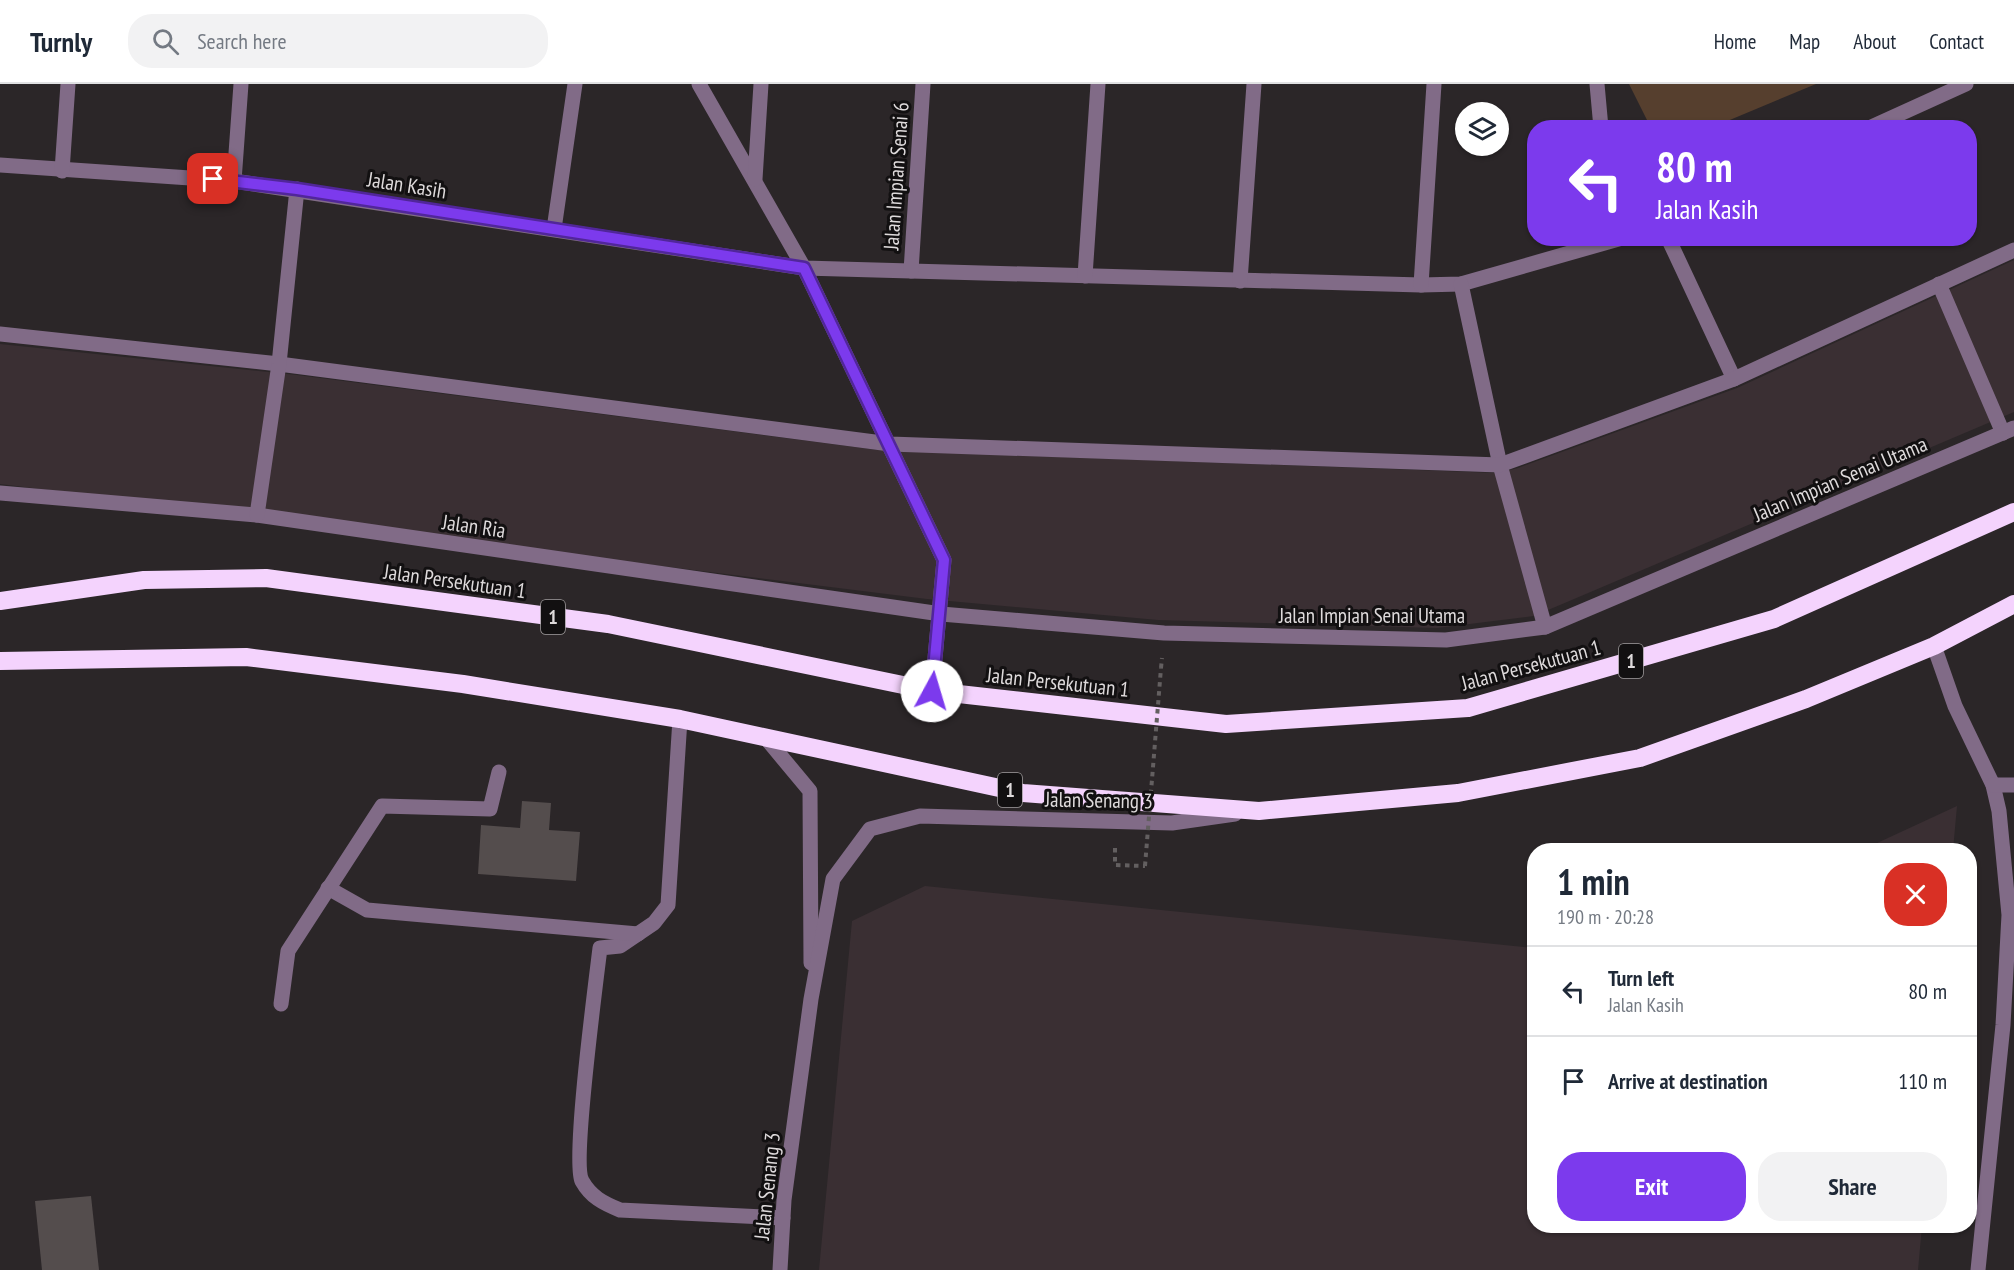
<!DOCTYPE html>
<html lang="en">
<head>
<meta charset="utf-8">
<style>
	:root { --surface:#fff; --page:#f2f2f3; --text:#1f2937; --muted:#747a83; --line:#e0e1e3; --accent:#7c3aed }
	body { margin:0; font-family:"PT Sans Narrow",sans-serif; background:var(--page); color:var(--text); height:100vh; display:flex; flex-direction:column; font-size:22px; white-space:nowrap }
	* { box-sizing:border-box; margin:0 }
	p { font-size:20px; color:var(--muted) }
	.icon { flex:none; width:33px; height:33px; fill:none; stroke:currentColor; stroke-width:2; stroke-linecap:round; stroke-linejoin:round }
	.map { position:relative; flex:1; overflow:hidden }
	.drawer { position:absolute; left:1527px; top:759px; width:450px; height:390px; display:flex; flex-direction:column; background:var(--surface); border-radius:24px; box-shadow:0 2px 4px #0004 }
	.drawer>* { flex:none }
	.top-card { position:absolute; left:1527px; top:36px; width:450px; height:126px; border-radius:24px; box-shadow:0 2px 4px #0004; background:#7c3aed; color:#fff; overflow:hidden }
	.fabs { position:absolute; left:1455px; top:18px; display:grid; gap:12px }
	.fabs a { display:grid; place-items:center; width:54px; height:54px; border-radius:50%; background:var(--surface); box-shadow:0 2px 4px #0004; font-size:30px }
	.pin { position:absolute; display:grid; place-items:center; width:51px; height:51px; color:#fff; margin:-26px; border-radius:12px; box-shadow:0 3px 9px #0006 }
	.me { position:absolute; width:66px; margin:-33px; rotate:6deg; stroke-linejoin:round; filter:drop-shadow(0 0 4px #0008) }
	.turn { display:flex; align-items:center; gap:21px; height:126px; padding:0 30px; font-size:27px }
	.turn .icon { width:78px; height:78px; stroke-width:2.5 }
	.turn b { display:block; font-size:42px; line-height:51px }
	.round { display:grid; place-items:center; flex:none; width:63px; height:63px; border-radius:24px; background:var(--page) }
	.overview { display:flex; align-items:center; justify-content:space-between; height:102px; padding:0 30px }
	h1 { font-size:36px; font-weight:700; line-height:45px }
	.button { display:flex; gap:12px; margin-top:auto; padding:12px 30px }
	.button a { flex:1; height:69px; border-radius:24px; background:var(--accent); color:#fff; font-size:24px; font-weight:700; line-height:69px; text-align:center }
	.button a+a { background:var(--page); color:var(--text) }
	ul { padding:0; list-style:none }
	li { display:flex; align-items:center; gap:18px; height:90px; padding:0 30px; border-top:2px solid var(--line) }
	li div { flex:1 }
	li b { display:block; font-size:22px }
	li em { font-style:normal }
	header { display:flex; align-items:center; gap:36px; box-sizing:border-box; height:84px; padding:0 30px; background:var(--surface); border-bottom:2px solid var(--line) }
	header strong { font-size:28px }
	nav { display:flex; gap:33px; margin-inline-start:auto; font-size:21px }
	.search { width:420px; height:54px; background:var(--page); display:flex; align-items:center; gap:15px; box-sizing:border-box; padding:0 21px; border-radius:24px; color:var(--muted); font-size:22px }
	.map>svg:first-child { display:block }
</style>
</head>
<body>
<header>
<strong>Turnly</strong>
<div class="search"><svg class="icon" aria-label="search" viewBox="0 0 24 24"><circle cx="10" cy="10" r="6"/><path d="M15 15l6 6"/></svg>Search here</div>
<nav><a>Home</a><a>Map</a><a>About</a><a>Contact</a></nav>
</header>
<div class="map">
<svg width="2014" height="1186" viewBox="0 0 2014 1186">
	<rect width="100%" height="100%" fill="#2b2628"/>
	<g fill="#3a2f33">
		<polygon points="2014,176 2014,328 1534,532 1437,544 1158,536 927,515 0,400 0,260 297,291 878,366 1497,389 1518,384 1737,304"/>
		<polygon points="1957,722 1953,766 1862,766"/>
		<polygon points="925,802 1534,864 1534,1142 1922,1142 1918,1186 819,1186 852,837"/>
	</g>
	<polygon fill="#563f2e" points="1629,0 1816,0 1713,43 1651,44"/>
	<g fill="#544d4d">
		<polygon points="522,717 551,719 549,746 580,748 576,797 478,790 481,741 520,744"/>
		<polygon points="91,1112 99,1186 42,1186 35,1117"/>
	</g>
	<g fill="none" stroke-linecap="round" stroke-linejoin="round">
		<g stroke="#635f60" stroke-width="4" stroke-dasharray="4.5 4.5" stroke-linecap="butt">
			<polyline points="1161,584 1162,574"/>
			<polyline points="1115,764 1115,781 1145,782"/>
		</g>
		<g stroke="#816b87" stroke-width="15">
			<polyline points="699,0 804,184 944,476 932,607"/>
			<polyline points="1597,0 1601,44"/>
			<polyline points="1869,44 1966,0"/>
			<polyline points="0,81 234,97 804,184 1421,201 1461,200 1622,154"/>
			<polyline points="62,87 68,0"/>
			<polyline points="755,95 761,0"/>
			<polyline points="234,97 241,0"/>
			<polyline points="554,145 575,0"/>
			<polyline points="1668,154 1734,295"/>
			<polyline points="911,187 923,0"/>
			<polyline points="1085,192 1098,0"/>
			<polyline points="1240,197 1254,0"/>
			<polyline points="1461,200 1500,381 1545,543"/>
			<polyline points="1939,200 2003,349"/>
			<polyline points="1421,201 1434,0"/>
			<polyline points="0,250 279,280 890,360 1500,381 1734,295 2014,166"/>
			<polyline points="0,409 257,431 941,530 1164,549 1446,556 1545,543 2014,344"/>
			<polyline points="257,431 279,280 297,105"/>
			<polyline points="1934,562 1955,622 1993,701 1999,727 2009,831 2003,941 1978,1186"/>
			<path d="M680,635L668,821L654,839L620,862L600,864C596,897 572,1079 582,1097C591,1113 603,1119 620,1126L783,1134"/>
			<polyline points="765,653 810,707 811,879"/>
			<polyline points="1993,701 2014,701"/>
			<polyline points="328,804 367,826 638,850"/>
			<polyline points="281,920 288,867 382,722 490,725 499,688"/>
			<polyline points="780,1186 784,1116 811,915 833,795 870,745 920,732 1172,739 1235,730"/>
		</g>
		<g stroke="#f4d3fd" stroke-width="18">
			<polyline points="0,517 144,496 266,494 608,540 932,607 1226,640 1468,624 1774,535 2014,428"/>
			<polyline points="0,577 246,573 463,600 680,635 1023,709 1259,727 1458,709 1640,674 1806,615 1934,562 2014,520"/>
		</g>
		<polyline stroke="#635f60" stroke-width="4" stroke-dasharray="4.5 4.5" stroke-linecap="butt" points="1145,782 1161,584"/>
	</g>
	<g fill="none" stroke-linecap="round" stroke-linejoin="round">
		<defs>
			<polyline id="route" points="213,95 297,105 804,184 944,476 932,607"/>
		</defs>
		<use href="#route" stroke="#51269a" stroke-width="15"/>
		<use href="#route" stroke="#7c3aed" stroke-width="10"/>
	</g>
	<g text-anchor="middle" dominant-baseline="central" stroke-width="6" stroke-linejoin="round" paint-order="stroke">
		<g fill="#121011" stroke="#a19d9e" stroke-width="1.5">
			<rect x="541" y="516" width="24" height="34" rx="4.5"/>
			<rect x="1619" y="560" width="24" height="34" rx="4.5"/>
			<rect x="998" y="689" width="24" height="34" rx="4.5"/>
		</g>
		<g font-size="20" font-weight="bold" fill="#dedadb">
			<text x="553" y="533">1</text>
			<text x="1631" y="577">1</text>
			<text x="1010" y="706">1</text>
		</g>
		<g font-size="21" fill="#dedadb" stroke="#121011">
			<text transform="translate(896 92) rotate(-86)">Jalan Impian Senai 6</text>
			<text transform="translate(407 101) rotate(9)">Jalan Kasih</text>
			<text transform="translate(1840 395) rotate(-23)">Jalan Impian Senai Utama</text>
			<text transform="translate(474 442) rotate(8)">Jalan Ria</text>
			<text transform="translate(455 497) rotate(8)">Jalan Persekutuan 1</text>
			<text x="1372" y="531">Jalan Impian Senai Utama</text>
			<text transform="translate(1531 581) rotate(-15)">Jalan Persekutuan 1</text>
			<text transform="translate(1058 598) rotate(6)">Jalan Persekutuan 1</text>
			<text transform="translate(1099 716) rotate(1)">Jalan Senang 3</text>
			<text transform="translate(767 1102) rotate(-84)">Jalan Senang 3</text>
		</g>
	</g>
</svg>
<div class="fabs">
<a><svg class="icon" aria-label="layers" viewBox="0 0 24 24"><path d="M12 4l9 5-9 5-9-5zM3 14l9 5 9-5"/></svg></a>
</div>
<div class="pin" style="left:213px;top:95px;background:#d93025"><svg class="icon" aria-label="arrive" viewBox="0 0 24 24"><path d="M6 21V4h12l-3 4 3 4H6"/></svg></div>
<svg class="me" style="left:932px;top:607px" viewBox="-20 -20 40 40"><circle r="19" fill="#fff"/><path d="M0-13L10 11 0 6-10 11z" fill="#7c3aed"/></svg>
<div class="top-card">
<div class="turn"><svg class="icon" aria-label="left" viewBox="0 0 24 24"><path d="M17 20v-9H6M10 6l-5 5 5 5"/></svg><div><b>80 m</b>Jalan Kasih</div></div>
</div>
<section class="drawer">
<div class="overview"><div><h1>1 min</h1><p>190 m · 20:28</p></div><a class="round" style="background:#d93025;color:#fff"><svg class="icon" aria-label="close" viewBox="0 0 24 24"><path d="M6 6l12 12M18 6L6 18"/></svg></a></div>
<ul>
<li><svg class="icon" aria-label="left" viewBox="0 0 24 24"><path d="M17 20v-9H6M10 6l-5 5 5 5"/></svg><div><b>Turn left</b><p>Jalan Kasih</p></div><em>80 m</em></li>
<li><svg class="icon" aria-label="arrive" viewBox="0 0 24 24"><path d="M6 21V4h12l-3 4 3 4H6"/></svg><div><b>Arrive at destination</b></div><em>110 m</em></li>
</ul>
<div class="button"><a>Exit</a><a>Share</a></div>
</section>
</div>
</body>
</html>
